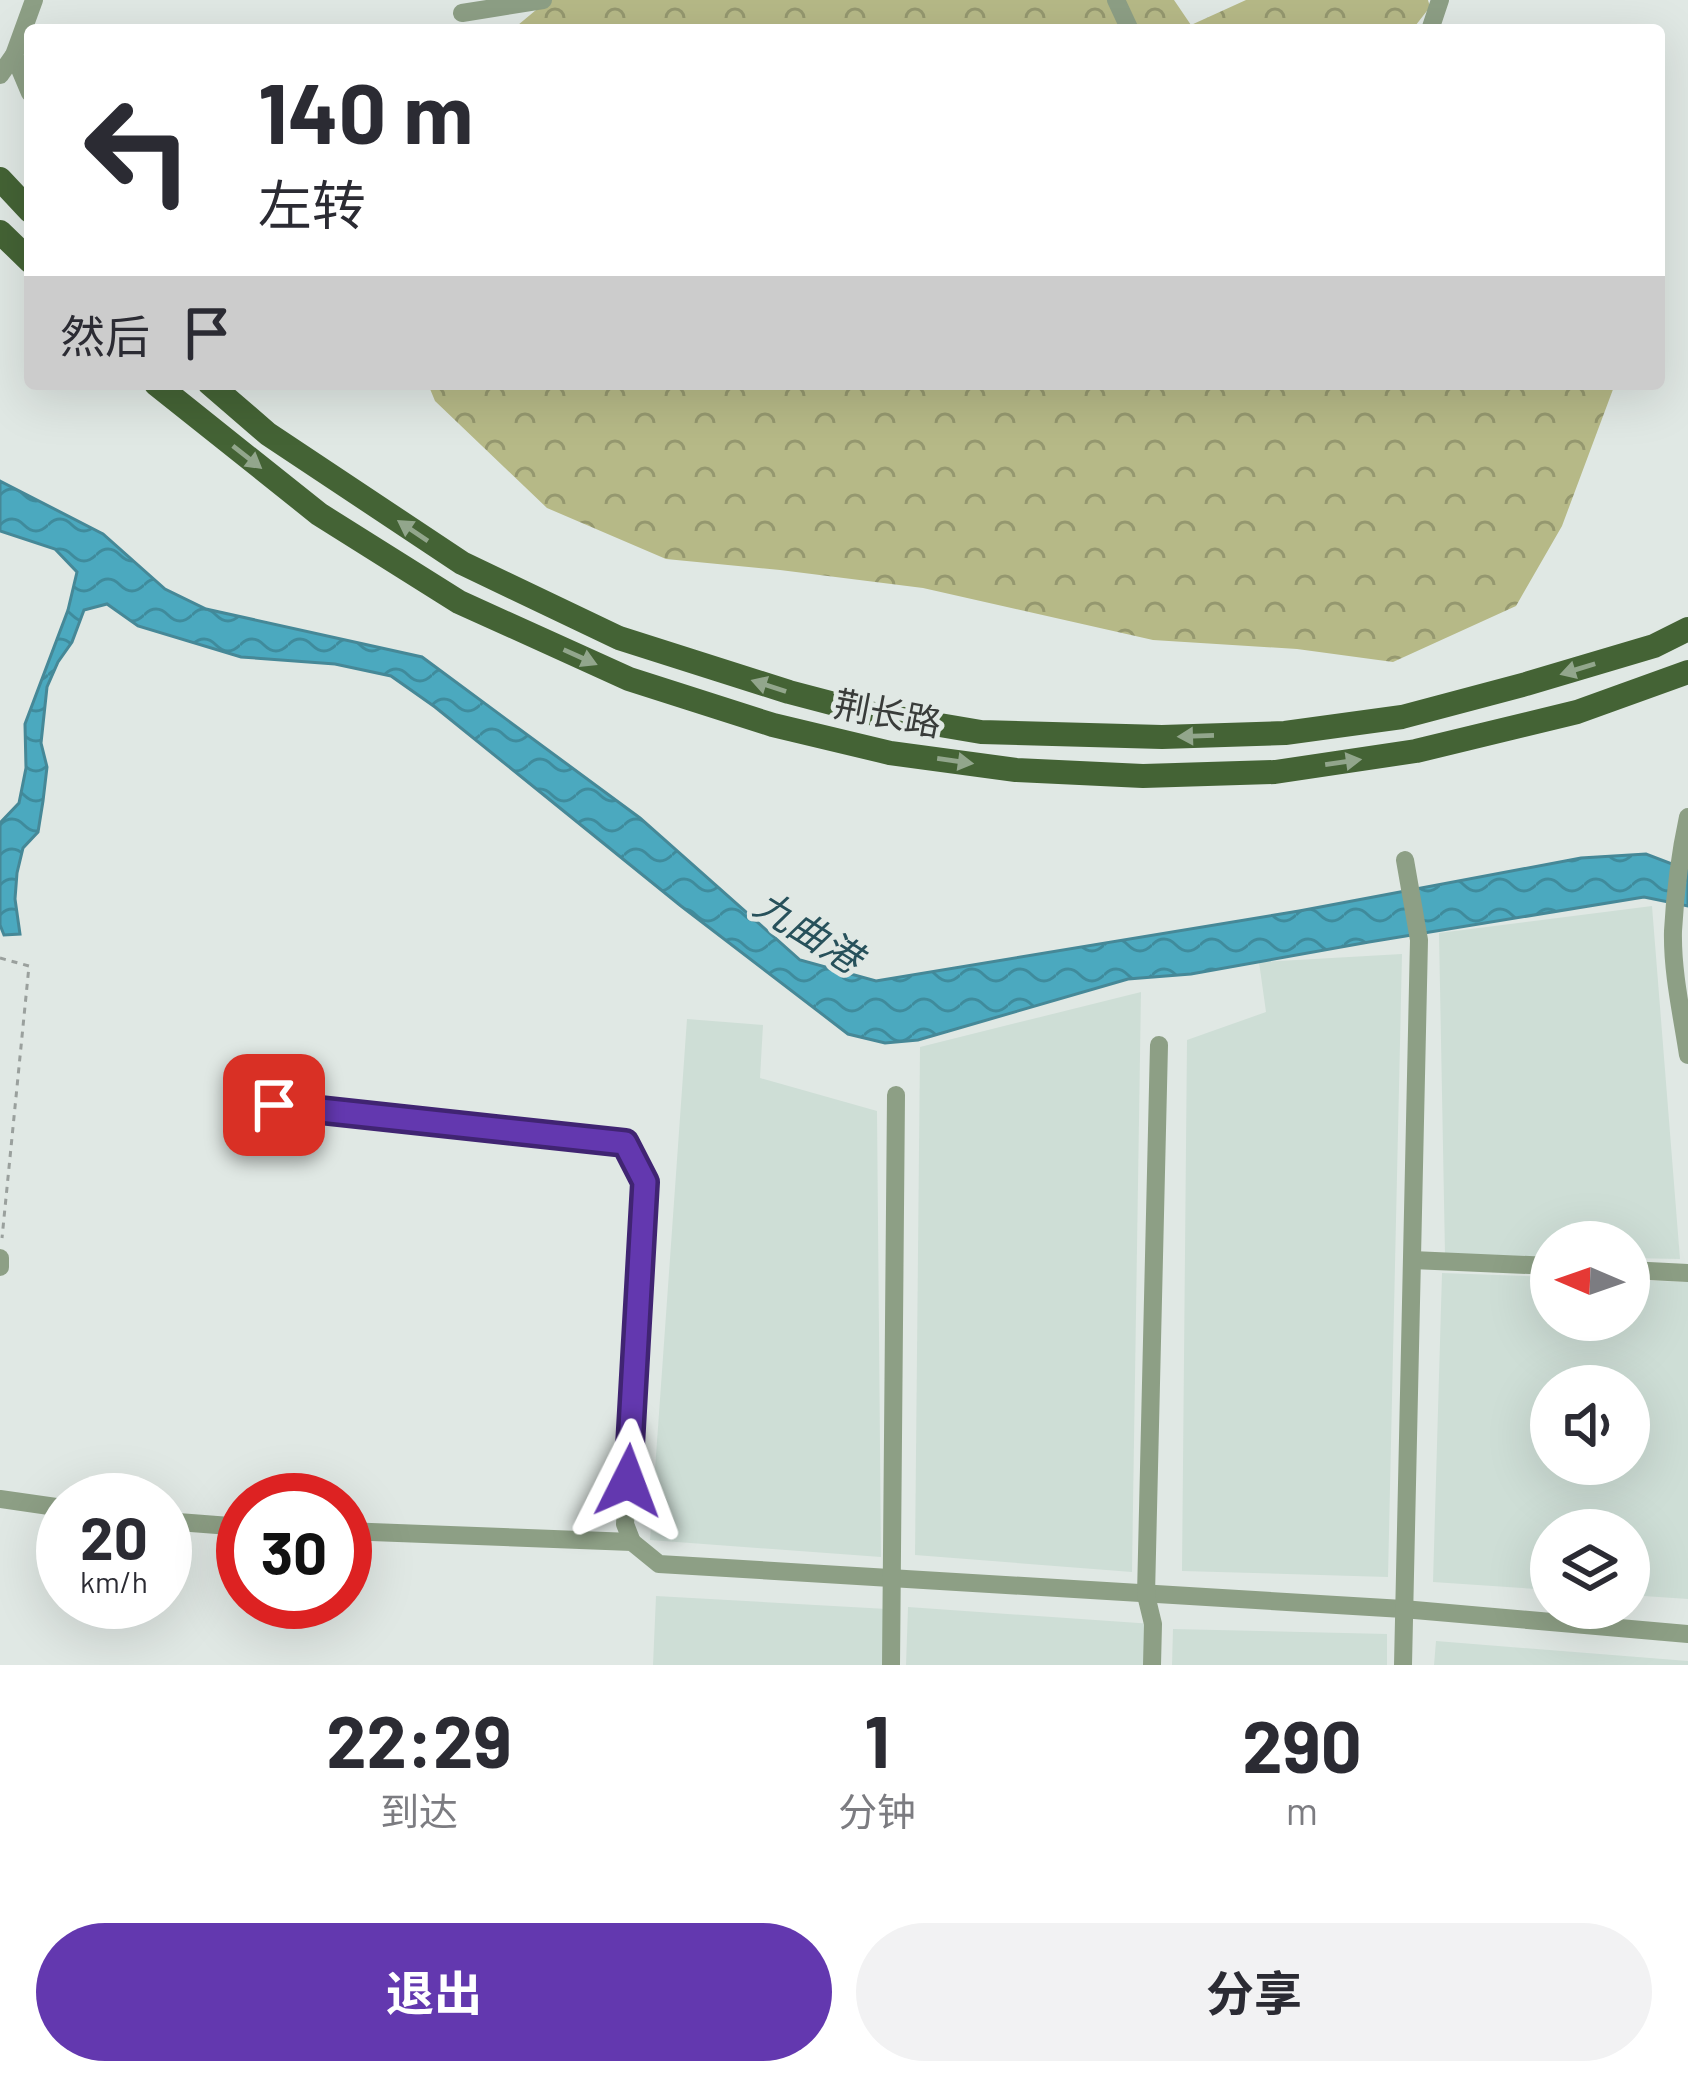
<!DOCTYPE html>
<html lang="zh">
<head>
<meta charset="utf-8">
<style>
	:root { --surface:#fff; --page:#f2f2f3; --text:#2b2b33; --muted:#7c7c81; --accent:#6338af }
	body { margin:0; font-family:Barlow,"Noto Sans SC",sans-serif; background:var(--page); color:var(--text); height:100vh; display:flex; flex-direction:column; font-size:45px; white-space:nowrap }
	* { box-sizing:border-box; margin:0 }
	p { font-size:39px; color:var(--muted) }
	.icon { flex:none; width:66px; height:66px; fill:none; stroke:currentColor; stroke-width:2; stroke-linecap:round; stroke-linejoin:round }
	.map { position:relative; height:1665px; overflow:hidden }
	.panel { display:flex; flex-direction:column; background:var(--surface); flex:1 }
	.panel>* { flex:none }
	.top-card { position:absolute; left:24px; top:24px; width:1641px; height:366px; border-radius:12px; box-shadow:0 12px 48px #0002; background:#fff; color:var(--text); overflow:hidden }
	.needle { width:78px; rotate:272deg }
	.fabs { position:absolute; left:1530px; top:1221px; display:grid; gap:24px }
	.fabs a { display:grid; place-items:center; width:120px; height:120px; border-radius:50%; background:var(--surface); box-shadow:0 12px 48px #0002; font-size:60px }
	.speed { position:absolute; left:36px; top:1473px; display:flex; gap:24px; font-size:60px; font-weight:700; text-align:center }
	.speed>* { display:grid; place-content:center; width:156px; height:156px; border-radius:50%; background:var(--surface); box-shadow:0 12px 48px #0002; line-height:1 }
	.speed small { font-size:30px; font-weight:400 }
	.speed .limit { border:18px solid #d22; background:#fff; color:#111 }
	.pin { position:absolute; display:grid; place-items:center; width:102px; height:102px; color:#fff; margin:-51px; border-radius:24px; box-shadow:0 6px 18px #0006 }
	.me { position:absolute; width:132px; margin:-66px; rotate:3deg; stroke-linejoin:round; filter:drop-shadow(0 0 9px #0008) }
	.turn { display:flex; align-items:center; gap:42px; height:252px; padding:0 36px; font-size:54px }
	.turn .icon { width:156px; height:156px; stroke-width:2.5 }
	.turn b { display:block; font-size:84px; line-height:102px }
	.then { display:flex; align-items:center; height:114px; padding:0 36px; background:#0003; gap:24px; font-size:45px }
	.eta { display:flex; justify-content:space-evenly; align-items:center; height:204px; text-align:center }
	.eta b { font-size:72px; font-weight:700; line-height:84px }
	.action { display:flex; gap:24px; margin-top:auto; padding:24px 36px }
	.action a { flex:1; height:138px; border-radius:72px; background:var(--accent); color:#fff; font-size:48px; font-weight:700; line-height:138px; text-align:center }
	.action a+a { background:var(--page); color:var(--text) }
	.map>svg:first-child { display:block }
</style>
</head>
<body>
<div class="map">
<svg width="1688" height="1665" viewBox="0 0 1688 1665">
	<defs>
		<pattern id="forest-crowns" width="20" height="18" patternUnits="userSpaceOnUse" patternTransform="scale(3)"><rect width="20" height="18" fill="#b6b987"/><path d="M2 6a3 3 0 1 1 6 0M12 15a3 3 0 1 1 6 0" fill="none" stroke="#95986f"/></pattern>
		<pattern id="water-waves" width="16" height="10" patternUnits="userSpaceOnUse" patternTransform="scale(3)"><rect width="16" height="10" fill="#4ba9bf"/><path d="M0 5q4-4 8 0t8 0" fill="none" stroke="#3f8b9c"/></pattern>
	</defs>
	<rect width="100%" height="100%" fill="#e0e8e4"/>
	<g fill="#ceded6" fill-rule="evenodd">
		<polygon points="1652,906 1680,1259 1629,1258 1629,1242 1551,1242 1551,1257 1445,1254 1439,933"/>
		<polygon points="1402,954 1388,1577 1182,1571 1187,1040 1266,1012 1259,962"/>
		<polygon points="1141,992 1132,1572 915,1555 920,1047"/>
		<polygon points="687,1019 763,1025 760,1078 877,1111 881,1557 650,1540"/>
		<path d="M1442,1273L1551,1277V1320H1629V1280L1688,1282V1599L1629,1595V1530H1551V1590L1433,1582ZM1629,1386V1464H1551V1386Z"/>
		<polygon points="656,1596 887,1609 883,1665 653,1665"/>
		<polygon points="908,1607 1153,1624 1150,1665 906,1665"/>
		<polygon points="1173,1629 1387,1634 1387,1665 1172,1665"/>
		<polygon points="1436,1641 1688,1661 1688,1665 1434,1665"/>
	</g>
	<g fill="url(#forest-crowns)">
		<polygon points="548,0 1174,0 1191,25 1246,0 1428,0 1430,7 1412,30 512,30"/>
		<polygon points="428,384 1615,384 1562,526 1516,606 1393,662 1297,649 1153,640 923,588 780,570 666,559 547,508 435,401"/>
	</g>
	<polygon fill="url(#water-waves)" stroke="#468897" stroke-width="3" points="0,481 103,534 165,589 206,609 422,657 640,818 800,960 876,981 1299,911 1581,858 1646,854 1688,870 1688,906 1644,897 1369,942 1191,974 1128,979 918,1040 885,1043 848,1034 681,906 435,707 391,676 335,664 241,657 138,626 107,604 84,610 72,642 58,662 47,687 41,743 47,767 43,801 38,832 23,848 17,873 15,899 20,934 4,935 0,925 0,823 19,803 26,768 25,724 68,610 77,572 55,549 0,531"/>
	<g fill="none" stroke-linecap="round" stroke-linejoin="round">
		<polyline stroke="#9aa09d" stroke-width="3" stroke-dasharray="6 6" stroke-linecap="butt" points="0,958 29,966 2,1238"/>
		<g stroke="#8d9f85" stroke-width="18">
			<polyline points="1116,0 1130,30"/>
			<polyline points="462,13 543,0"/>
			<polyline points="1430,30 1440,0"/>
			<polyline points="14,55 30,93"/>
			<polyline points="0,75 14,55 34,0"/>
			<path d="M1688,817C1680,854 1675,894 1673,931C1672,972 1682,1015 1688,1055"/>
			<polyline points="274,1105 625,1143 645,1182 625,1524 632,1542"/>
			<polyline points="0,1258 0,1267"/>
			<polyline points="1412,1260 1551,1266"/>
			<polyline points="1629,1270 1688,1273"/>
			<polyline points="0,1499 63,1508"/>
			<polyline points="165,1521 243,1527"/>
			<polyline points="345,1531 632,1542 659,1564 1403,1609 1688,1634"/>
			<polyline points="891,1665 896,1095"/>
			<polyline points="1152,1665 1153,1624 1146,1595 1159,1045"/>
			<polyline points="1403,1665 1419,940 1405,860"/>
		</g>
		<g stroke="#446335" stroke-width="24">
			<polyline points="0,179 30,211"/>
			<polyline points="0,232 30,261"/>
			<polyline points="156,384 319,514 459,602 629,679 773,725 890,753 1016,770 1143,776 1275,772 1416,751 1577,712 1688,672"/>
			<polyline points="210,384 268,434 462,563 619,638 789,692 869,713 981,732 1162,737 1285,733 1402,717 1526,684 1654,646 1688,629"/>
		</g>
	</g>
	<defs><path id="oneway-solid" d="M-6-.8H1V-3.2L6.5 0L1 3.2V.8H-6Z" transform="scale(3)"/></defs>
	<g fill="#92a68c">
		<use href="#oneway-solid" transform="translate(247 457) rotate(38)"/>
		<use href="#oneway-solid" transform="translate(413 531) rotate(-146)"/>
		<use href="#oneway-solid" transform="translate(580 657) rotate(24)"/>
		<use href="#oneway-solid" transform="translate(1578 669) rotate(163)"/>
		<use href="#oneway-solid" transform="translate(769 686) rotate(-162)"/>
		<use href="#oneway-solid" transform="translate(1196 736) rotate(178)"/>
		<use href="#oneway-solid" transform="translate(955 761) rotate(8)"/>
		<use href="#oneway-solid" transform="translate(1343 762) rotate(-8)"/>
	</g>
	<g fill="none" stroke-linecap="round" stroke-linejoin="round">
		<defs>
			<polyline id="route" points="274,1105 625,1143 645,1182 628,1481"/>
		</defs>
		<use href="#route" stroke="#402472" stroke-width="30"/>
		<use href="#route" stroke="#6338af" stroke-width="21"/>
	</g>
	<g text-anchor="middle" dominant-baseline="central" stroke-width="10" stroke-linejoin="round" paint-order="stroke">
		<g font-size="36" fill="#393c3a" stroke="#e0e8e4">
			<text transform="translate(888 712) rotate(11)">荆长路</text>
		</g>
		<g font-size="39" font-style="italic" fill="#27515b" stroke="#e0e8e4">
			<text transform="translate(809 930) rotate(32)">九曲港</text>
		</g>
	</g>
</svg>
<div class="fabs">
<a><svg class="needle" viewBox="-14 -14 28 28"><path d="M0-13l5 13h-10z" fill="#e53935"/><path d="M0 13l5-13h-10z" fill="#7c7c81"/></svg></a>
<a><svg class="icon" aria-label="sound" viewBox="0 0 24 24"><path d="M4 9h4l5-4v14l-5-4H4zM17 9q2 3 0 6"/></svg></a>
<a><svg class="icon" aria-label="layers" viewBox="0 0 24 24"><path d="M12 4l9 5-9 5-9-5zM3 14l9 5 9-5"/></svg></a>
</div>
<div class="speed"><div>20<small>km/h</small></div><div class="limit">30</div></div>
<div class="pin" style="left:274px;top:1105px;background:#d93025"><svg class="icon" aria-label="arrive" viewBox="0 0 24 24"><path d="M6 21V4h12l-3 4 3 4H6"/></svg></div>
<svg class="me" style="left:628px;top:1481px" viewBox="-20 -20 40 40"><path d="M0-17L14 15 0 8-14 15z" fill="#6338af" stroke="#fff" stroke-width="4"/></svg>
<div class="top-card">
<div class="turn"><svg class="icon" aria-label="left" viewBox="0 0 24 24"><path d="M17 20v-9H6M10 6l-5 5 5 5"/></svg><div><b>140 m</b>左转</div></div>
<div class="then">然后<svg class="icon" aria-label="arrive" viewBox="0 0 24 24"><path d="M6 21V4h12l-3 4 3 4H6"/></svg></div>
</div>
</div>
<section class="panel">
<div class="eta">
<div><b>22:29</b><p>到达</p></div>
<div><b>1</b><p>分钟</p></div>
<div><b>290</b><p>m</p></div>
</div>
<div class="action"><a>退出</a><a>分享</a></div>
</section>
</body>
</html>
